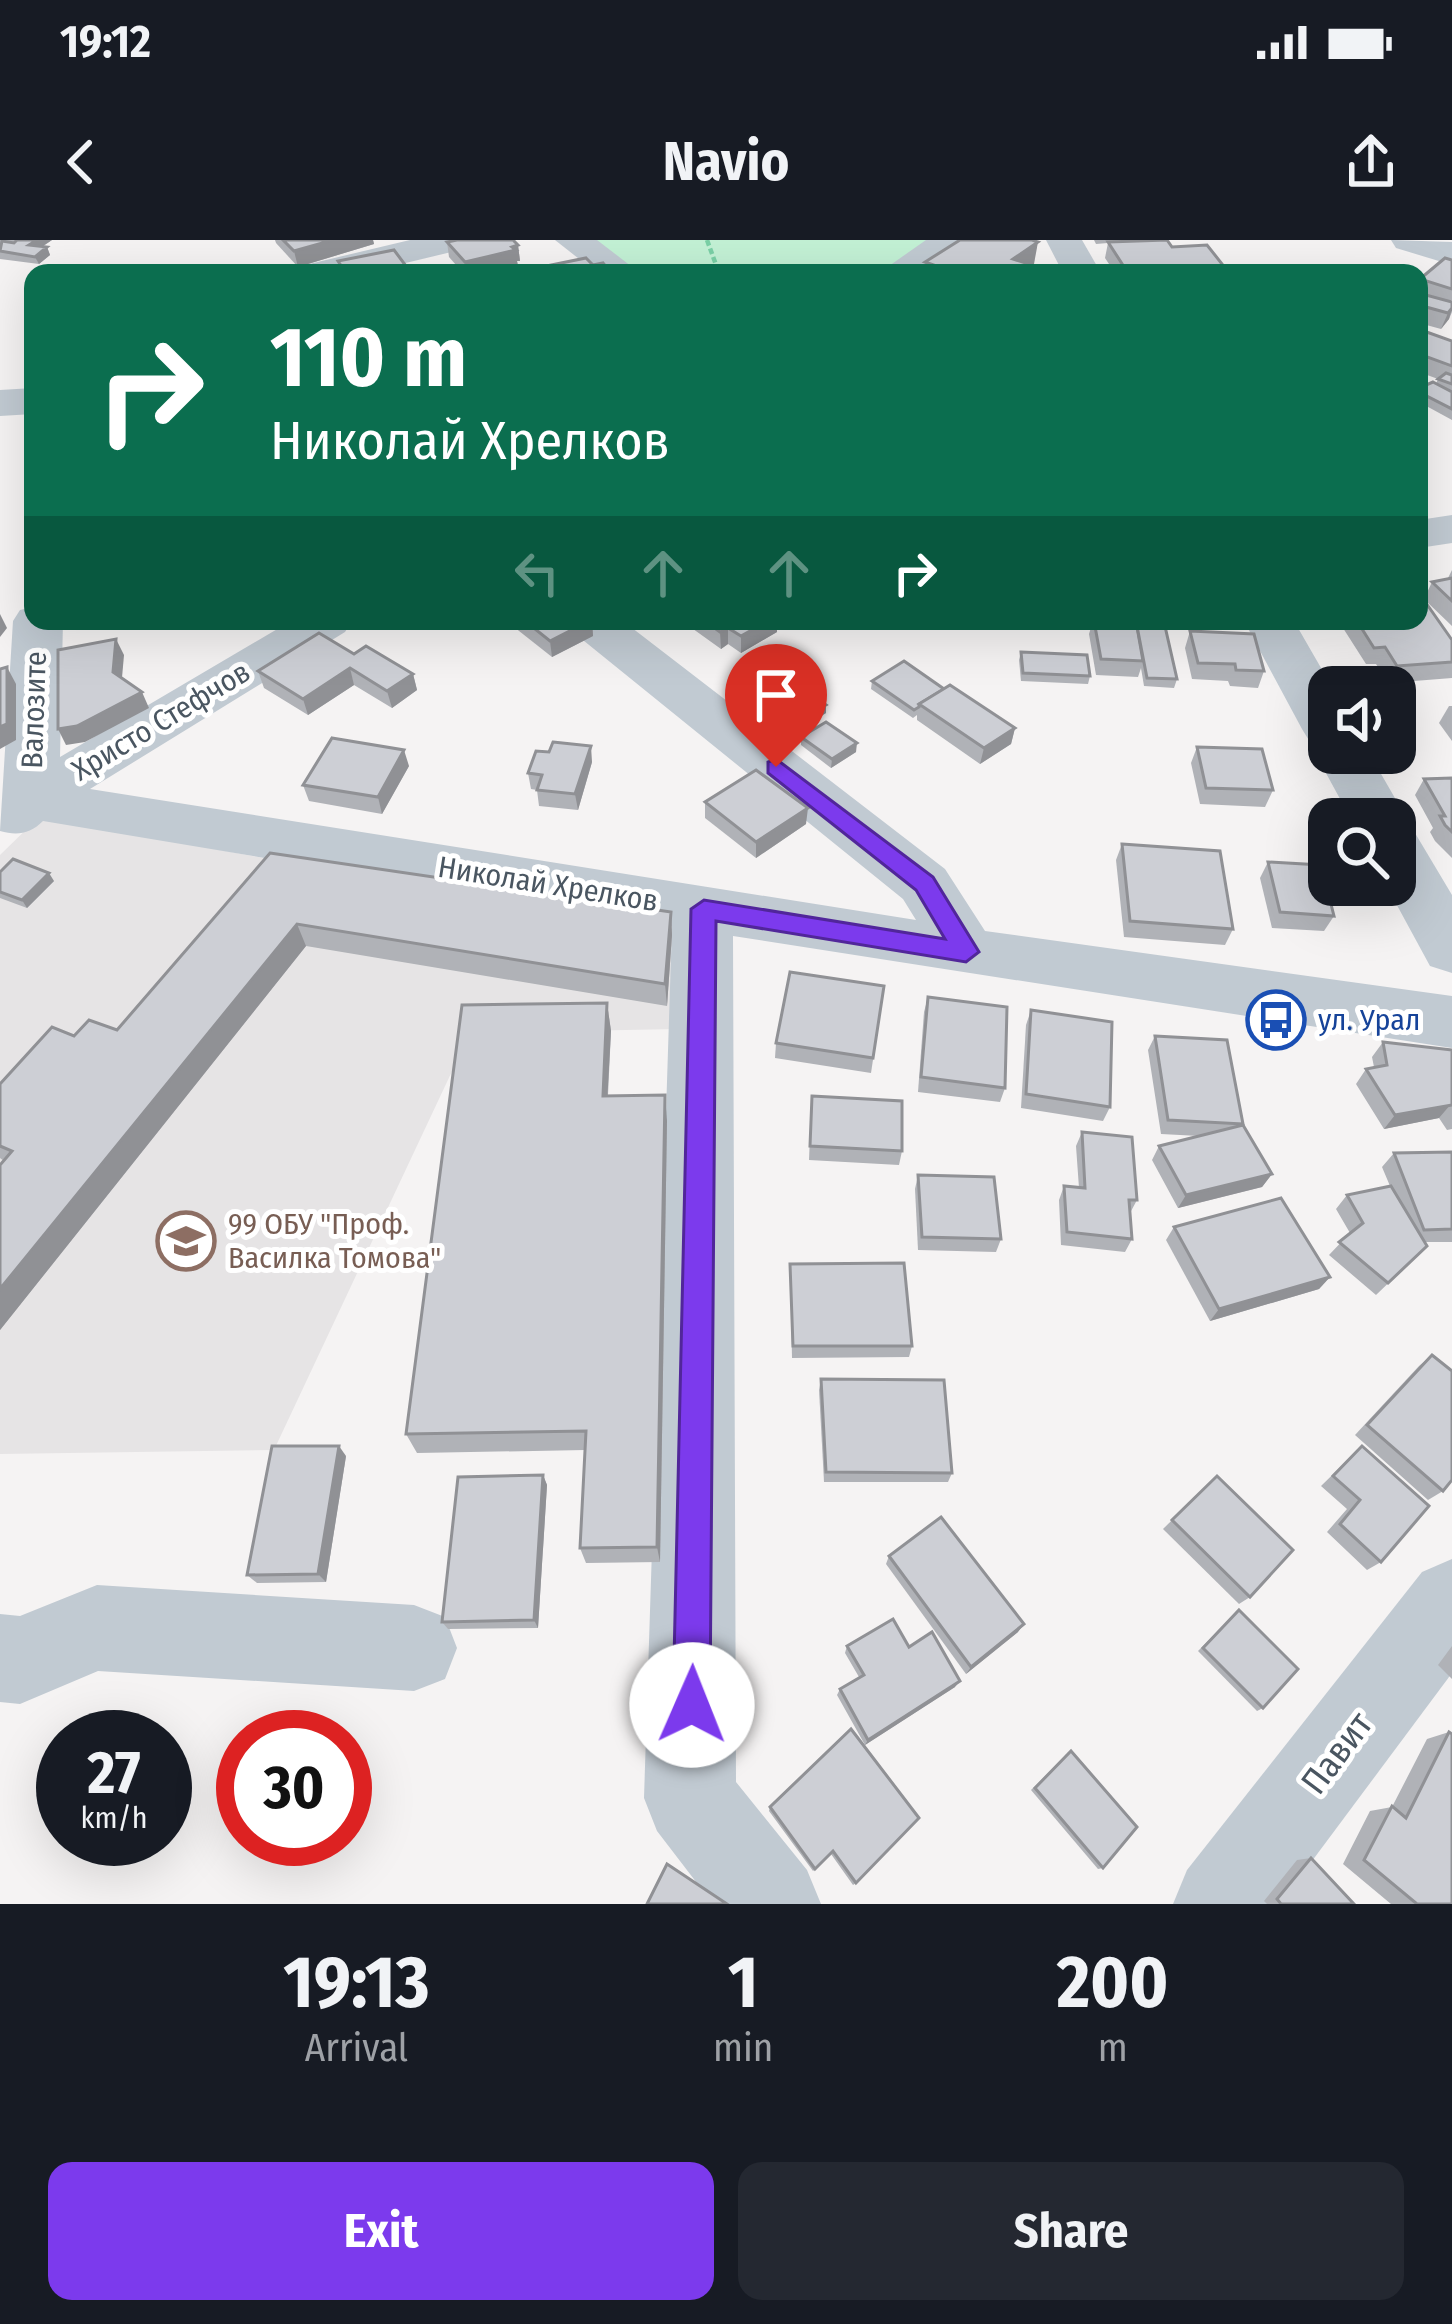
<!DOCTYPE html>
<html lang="en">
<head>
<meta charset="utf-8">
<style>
	:root { --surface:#171b24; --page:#242831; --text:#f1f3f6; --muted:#9ea1a6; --accent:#7c3aed }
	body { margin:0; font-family:"Fira Sans Condensed",sans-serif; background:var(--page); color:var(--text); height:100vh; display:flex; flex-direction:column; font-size:45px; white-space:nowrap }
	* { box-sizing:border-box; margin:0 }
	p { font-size:39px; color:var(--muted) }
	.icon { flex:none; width:66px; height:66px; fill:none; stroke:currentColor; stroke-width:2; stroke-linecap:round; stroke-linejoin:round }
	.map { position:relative; height:1664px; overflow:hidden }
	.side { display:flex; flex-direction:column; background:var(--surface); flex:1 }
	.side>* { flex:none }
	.guide { position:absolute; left:24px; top:24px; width:1404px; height:366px; border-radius:24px; box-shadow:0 12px 48px #0002; background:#0b6e4f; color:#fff; overflow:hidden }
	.buttons { position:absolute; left:1308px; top:426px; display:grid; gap:24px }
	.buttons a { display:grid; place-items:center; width:108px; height:108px; border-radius:24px; background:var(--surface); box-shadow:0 12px 48px #0002; font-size:60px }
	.speed { position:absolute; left:36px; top:1470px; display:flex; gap:24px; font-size:60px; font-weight:700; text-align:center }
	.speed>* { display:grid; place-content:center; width:156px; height:156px; border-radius:50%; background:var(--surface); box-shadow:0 12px 48px #0002; line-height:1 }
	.speed small { font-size:30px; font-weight:400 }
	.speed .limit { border:18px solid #d22; background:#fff; color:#111 }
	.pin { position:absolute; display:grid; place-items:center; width:102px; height:102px; color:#fff; margin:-123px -51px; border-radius:50% 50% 50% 0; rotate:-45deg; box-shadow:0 0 12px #0007 }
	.pin .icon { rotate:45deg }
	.me { position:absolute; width:132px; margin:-66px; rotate:1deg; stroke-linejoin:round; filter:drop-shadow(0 0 9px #0008) }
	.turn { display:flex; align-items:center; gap:42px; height:252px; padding:0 48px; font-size:54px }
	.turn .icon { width:156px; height:156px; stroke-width:2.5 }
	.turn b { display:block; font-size:84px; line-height:102px }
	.lanes { display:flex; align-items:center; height:114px; padding:0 48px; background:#0003; justify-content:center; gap:60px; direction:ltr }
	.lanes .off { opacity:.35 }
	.eta { display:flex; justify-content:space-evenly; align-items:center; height:204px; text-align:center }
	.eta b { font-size:72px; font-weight:700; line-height:84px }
	.button { display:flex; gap:24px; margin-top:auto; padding:24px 48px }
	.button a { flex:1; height:138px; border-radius:24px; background:var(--accent); color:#fff; font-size:48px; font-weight:700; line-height:138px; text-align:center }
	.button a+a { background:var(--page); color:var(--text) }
	.status { display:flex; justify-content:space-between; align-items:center; height:84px; padding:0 60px; background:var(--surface); direction:ltr }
	.status svg { height:33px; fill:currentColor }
	header { display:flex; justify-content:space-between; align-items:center; height:156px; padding:0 48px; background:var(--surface); font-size:54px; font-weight:700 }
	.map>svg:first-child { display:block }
</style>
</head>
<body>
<div class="status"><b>19:12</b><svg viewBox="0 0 49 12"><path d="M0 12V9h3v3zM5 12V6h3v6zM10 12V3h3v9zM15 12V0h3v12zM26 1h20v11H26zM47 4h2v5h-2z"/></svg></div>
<header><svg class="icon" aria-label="back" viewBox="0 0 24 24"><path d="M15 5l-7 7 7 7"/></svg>Navio<svg class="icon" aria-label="share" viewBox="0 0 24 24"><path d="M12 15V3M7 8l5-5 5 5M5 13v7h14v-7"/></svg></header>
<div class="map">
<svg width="1452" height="1664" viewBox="0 0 1452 1664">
	<rect width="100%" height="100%" fill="#f5f3f3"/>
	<polygon fill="#e6e4e5" points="40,576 672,695 678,789 470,793 274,1210 0,1214 0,615"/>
	<polygon fill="#c3f1d5" points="573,0 951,0 898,33 621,33"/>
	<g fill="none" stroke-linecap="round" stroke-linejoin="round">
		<polyline stroke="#7ad0a6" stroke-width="4.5" stroke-dasharray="6 3" stroke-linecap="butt" points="707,0 719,33"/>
		<g fill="#c1cad2" fill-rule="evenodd">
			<polygon points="410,0 473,0 468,8 364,33 299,33 305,25"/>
			<polygon points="555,0 597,0 640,33 597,33"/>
			<polygon points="926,0 969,0 924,33 879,33"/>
			<polygon points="1046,0 1082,0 1101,33 1063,33"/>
			<polygon points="1391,0 1452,2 1452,25 1396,8"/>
			<polygon points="33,148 33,174 0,176 0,150"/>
			<polygon points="1452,275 1452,303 1419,308 1419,280"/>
			<path d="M33,367V381H63L60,517L291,381H352L345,392L90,549L916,680L903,659L573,392L566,381H623L945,629L985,691L1452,756V808L733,696L736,1542L807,1630L821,1664H713L657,1591L644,1558L672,686L43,581C30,594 17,596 0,591L13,381L20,370Z"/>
			<polygon points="1244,381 1294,381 1332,447 1329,513 1369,513 1407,579 1401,589 1415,593 1452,655 1452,733 1430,726 1386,645 1395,645 1395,579 1351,579 1315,513 1320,504 1310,502 1302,489"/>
			<polygon points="1452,1319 1452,1433 1280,1664 1173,1664 1187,1630 1422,1332"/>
			<polygon points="97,1345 414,1365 445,1377 457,1408 445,1439 414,1451 98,1431 20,1464 0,1462 0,1374 20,1376"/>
		</g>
	</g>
	<g fill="#b0b2b7">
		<polygon points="0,0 52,0 42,7 47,7 50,15 39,24 0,19"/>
		<polygon points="275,0 373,0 374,4 298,27 276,3"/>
		<polygon points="1094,0 1167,0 1172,7 1226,29 1224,33 1115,33 1105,18 1108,3 1096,4"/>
		<polygon points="447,2 518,5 520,21 517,21 518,26 486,33 463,33 449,17"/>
		<polygon points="1452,20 1452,60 1450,62 1452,62 1452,72 1449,79 1441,89 1419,83 1420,39"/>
		<polygon points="925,22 1034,24 1032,25 1054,33 924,33"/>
		<polygon points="1419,91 1452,101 1452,180 1419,162 1419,148 1436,144 1438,139 1419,132"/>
		<polygon points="1452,330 1452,386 1424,359 1432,342 1448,338"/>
		<polygon points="513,381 592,381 593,396 552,417 514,387"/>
		<polygon points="682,381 777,381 777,392 741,413 728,404 721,409"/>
		<polygon points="1093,381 1136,381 1177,439 1174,448 1144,446 1141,428 1138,437 1096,435 1089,394"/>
		<polygon points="1347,381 1419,381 1452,400 1452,438 1389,443 1376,424 1366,424 1343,388"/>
		<polygon points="1190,391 1264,431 1258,448 1230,446 1228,441 1192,439 1185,408"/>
		<polygon points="1021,412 1090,436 1088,444 1021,441 1019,420"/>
		<polygon points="354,414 413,434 417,450 392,468 354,445 308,475 264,448 258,431"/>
		<polygon points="872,441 944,449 1015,488 1011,504 980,524 917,480 917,475 913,478 871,449"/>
		<polygon points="756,466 826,473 787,497 756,474"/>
		<polygon points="1449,466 1452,466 1452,501 1439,483"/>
		<polygon points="801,497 856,512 831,528 801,505"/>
		<polygon points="1197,507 1273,550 1265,567 1200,564 1191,523"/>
		<polygon points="592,522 578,570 539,566 537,550 531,549 528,533"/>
		<polygon points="409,526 382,574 309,561 303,545"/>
		<polygon points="1452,538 1452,618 1435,601 1430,592 1433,588 1415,555 1424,539"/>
		<polygon points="705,562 806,584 756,618 705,578"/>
		<polygon points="1122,604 1233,689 1225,705 1124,697 1116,620"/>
		<polygon points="270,613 671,672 672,695 667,766 306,706 0,1090 0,925 4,921 0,918 0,844 74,796 117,790"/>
		<polygon points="1268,622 1334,676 1324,691 1272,688 1260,638"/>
		<polygon points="0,632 54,641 27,668 0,658"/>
		<polygon points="884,746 871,833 775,818 776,803"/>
		<polygon points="928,757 1005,848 1000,862 918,852 924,772"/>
		<polygon points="607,763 611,791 608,855 667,881 660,1322 586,1323 580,1308 585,1210 417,1213 406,1194"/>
		<polygon points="1031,770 1110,867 1103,881 1021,868 1026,785"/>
		<polygon points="1155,796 1243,885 1272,934 1262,947 1178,968 1152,920 1159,906 1199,896 1161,894 1148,810"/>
		<polygon points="1383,802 1452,810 1452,889 1447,890 1439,878 1384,889 1356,844 1366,829 1374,827 1372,817"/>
		<polygon points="811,870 902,911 899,925 809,920"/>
		<polygon points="1082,892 1137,960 1130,973 1132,999 1125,1012 1061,1005 1059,960 1064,946 1079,948 1076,906"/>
		<polygon points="1452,912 1452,1002 1425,1002 1427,1006 1376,1055 1329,1015 1350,993 1336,969 1347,955 1390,946 1382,927 1394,913"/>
		<polygon points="918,935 1001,999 996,1012 918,1010 915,949"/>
		<polygon points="1174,987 1330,1037 1319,1049 1210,1081 1166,1000"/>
		<polygon points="790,1024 912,1106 909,1117 792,1118"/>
		<polygon points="1432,1115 1443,1251 1428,1260 1355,1195 1419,1126"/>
		<polygon points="821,1139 952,1233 948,1242 824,1242 819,1150"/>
		<polygon points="1362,1206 1381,1322 1367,1330 1327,1292 1347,1269 1321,1246"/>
		<polygon points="346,1216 326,1342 257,1343 247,1335"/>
		<polygon points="543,1235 547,1245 538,1388 448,1389 442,1382"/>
		<polygon points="1217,1236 1250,1357 1239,1364 1163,1289"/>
		<polygon points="889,1316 1018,1392 966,1434 886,1324"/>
		<polygon points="1239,1370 1263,1468 1257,1471 1198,1411"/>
		<polygon points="847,1406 909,1407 955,1447 865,1505 837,1455 840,1449 859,1437 845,1413"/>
		<polygon points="1452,1406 1452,1439 1438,1425"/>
		<polygon points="851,1489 856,1643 853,1645 831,1614 813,1631 769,1571 770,1567"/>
		<polygon points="1449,1492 1452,1664 1391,1664 1343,1624 1370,1571 1392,1567 1427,1499"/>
		<polygon points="1071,1511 1103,1628 1098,1629 1031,1550"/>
		<polygon points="1311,1618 1354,1664 1267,1664 1264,1661 1297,1620"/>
	</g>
	<g fill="#909195">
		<polygon points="37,0 52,0 32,13 29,5"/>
		<polygon points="333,0 373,0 374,4 298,27 294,11"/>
		<polygon points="1038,2 1034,24 1021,33 1013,19"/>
		<polygon points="518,5 520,21 517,21 518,26 486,33 466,33 465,22"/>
		<polygon points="47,7 50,15 39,24 35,17"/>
		<polygon points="1452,68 1449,79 1441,89 1448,73"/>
		<polygon points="1427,216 1420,232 1419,232 1419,217"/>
		<polygon points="0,374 7,388 0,397"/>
		<polygon points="589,381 592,381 593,396 552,417 550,401"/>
		<polygon points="764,381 777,381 777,392 741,413 741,396"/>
		<polygon points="728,388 728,404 721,409 720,392"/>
		<polygon points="116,399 124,415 121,449 113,432"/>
		<polygon points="7,427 16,444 16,500 0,509 0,487"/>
		<polygon points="350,428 354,445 308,475 303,459"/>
		<polygon points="413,434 417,450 392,468 387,451"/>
		<polygon points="142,452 149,468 85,502 66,505 58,489"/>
		<polygon points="826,465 826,473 787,497 787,488"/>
		<polygon points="1015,488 1011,504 980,524 984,508"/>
		<polygon points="857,503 856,512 831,528 832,519"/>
		<polygon points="591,506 592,522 578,570 575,554"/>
		<polygon points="404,510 409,526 382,574 378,557"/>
		<polygon points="808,568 806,584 756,618 756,602"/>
		<polygon points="49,633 54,641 27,668 22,660"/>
		<polygon points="671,672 672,695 667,766 665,744"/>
		<polygon points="297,684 306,706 0,1090 0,1049"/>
		<polygon points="607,763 611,791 606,882 603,856"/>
		<polygon points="665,855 667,881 660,1322 657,1307"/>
		<polygon points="1451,864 1439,878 1384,889 1395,875"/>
		<polygon points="1272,934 1262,947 1178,968 1186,955"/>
		<polygon points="1330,1037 1319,1049 1210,1081 1219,1069"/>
		<polygon points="339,1206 346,1216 326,1342 318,1334"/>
		<polygon points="543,1235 547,1245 538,1388 534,1380"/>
		<polygon points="1024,1384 1018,1392 966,1434 971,1427"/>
		<polygon points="960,1441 955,1447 865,1505 868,1500"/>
	</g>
	<g fill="#cdcfd5" stroke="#909195" stroke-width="3">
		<polygon points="17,0 37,0 29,5 47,7 35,17 0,11 2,1 14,3"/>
		<polygon points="283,0 333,0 294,11"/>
		<polygon points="457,0 513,0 518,5 512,7 516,10 465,22 447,2"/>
		<polygon points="960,0 1032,0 1038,2 1013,19 1054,32 956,33 925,22"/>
		<polygon points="1167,0 1172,7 1207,5 1226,29 1128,33 1108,2"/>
		<polygon points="394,10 409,30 393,33 346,33 338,21"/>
		<polygon points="586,18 593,25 603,23 610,32 517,32"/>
		<polygon points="1445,18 1452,20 1452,49 1420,39"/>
		<polygon points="1419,50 1425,51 1422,54 1452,62 1452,68 1448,73 1426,67 1419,74"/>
		<polygon points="1421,90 1452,101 1452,126 1419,114 1419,91"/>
		<polygon points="1446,133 1452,135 1452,144 1438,139"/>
		<polygon points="1433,142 1452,152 1452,169 1419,152 1419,148"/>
		<polygon points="1452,338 1452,361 1432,342"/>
		<polygon points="1419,353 1452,400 1452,422 1397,426 1385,407 1374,408 1357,381 1419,381"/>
		<polygon points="525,381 589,381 550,401"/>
		<polygon points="705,381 768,381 741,396 728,388 720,392"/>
		<polygon points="1094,381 1136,381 1143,421 1101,419"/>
		<polygon points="1136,381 1164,382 1177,439 1147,438"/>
		<polygon points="1190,391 1254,394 1264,431 1236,430 1235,424 1198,423"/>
		<polygon points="319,393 354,414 366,406 413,434 387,451 350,428 303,459 258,431"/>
		<polygon points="116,399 113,432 142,452 77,486 58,489 58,410"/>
		<polygon points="1021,412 1087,415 1090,436 1023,433"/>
		<polygon points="904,421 944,449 919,464 919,467 914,470 872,441"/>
		<polygon points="7,427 7,484 0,487 0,429"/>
		<polygon points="795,443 826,465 787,488 756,466"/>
		<polygon points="950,445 1015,488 984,508 919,464"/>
		<polygon points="826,482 857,503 832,519 801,497"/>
		<polygon points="332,498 404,510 378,557 303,545"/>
		<polygon points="553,502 591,506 575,554 537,550 542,535 528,533 536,511 549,512"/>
		<polygon points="1197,507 1262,509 1273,550 1206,548"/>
		<polygon points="756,530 808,568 756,602 705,562"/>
		<polygon points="1452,538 1452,592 1445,585 1440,576 1445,576 1424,539"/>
		<polygon points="1122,604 1220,611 1233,689 1130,681"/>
		<polygon points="270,613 671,672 665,744 297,684 0,1049 0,925 12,911 0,906 0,844 52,787 74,796 89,780 117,790"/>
		<polygon points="13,619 49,633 22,660 0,652 0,632"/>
		<polygon points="1268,622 1321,625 1334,676 1280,672"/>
		<polygon points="790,732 884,746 873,818 776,803"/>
		<polygon points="928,757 1007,767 1005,848 921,837"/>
		<polygon points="607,763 603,856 665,855 657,1307 580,1308 586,1191 406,1194 462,765"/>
		<polygon points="1031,770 1112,782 1110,867 1026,854"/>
		<polygon points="1155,796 1227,800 1243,884 1168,880"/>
		<polygon points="1383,802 1452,810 1452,865 1395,875 1366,829 1387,825"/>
		<polygon points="812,856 902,861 902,911 810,906"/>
		<polygon points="1243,885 1272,934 1186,955 1159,906"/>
		<polygon points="1082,892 1132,897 1137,960 1129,960 1132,999 1067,992 1064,946 1085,948"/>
		<polygon points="1452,912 1452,989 1424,990 1394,913"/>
		<polygon points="918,935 994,937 1001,999 922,997"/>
		<polygon points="1391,946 1427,1006 1388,1043 1339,1002 1363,983 1347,955"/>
		<polygon points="1281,958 1330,1037 1219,1069 1174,987"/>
		<polygon points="904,1023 912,1106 793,1106 790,1024"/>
		<polygon points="1432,1115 1452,1131 1452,1240 1443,1251 1367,1185"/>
		<polygon points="821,1139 944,1140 952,1233 826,1232"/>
		<polygon points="272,1206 339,1206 318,1334 247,1335"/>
		<polygon points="1362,1206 1429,1266 1381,1322 1340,1284 1360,1260 1333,1236"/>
		<polygon points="543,1235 534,1380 442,1382 458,1237"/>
		<polygon points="1217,1236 1293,1310 1250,1357 1172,1280"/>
		<polygon points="941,1277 1024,1384 971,1427 889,1316"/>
		<polygon points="1239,1370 1298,1429 1263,1468 1203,1408"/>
		<polygon points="893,1379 909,1407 932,1392 960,1441 868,1500 840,1449 864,1435 847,1406"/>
		<polygon points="851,1489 919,1578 856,1643 833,1611 815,1629 770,1567"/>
		<polygon points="1449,1492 1452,1494 1452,1664 1417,1664 1364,1620 1392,1566 1406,1578"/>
		<polygon points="1071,1511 1137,1587 1103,1628 1035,1548"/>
		<polygon points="1311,1618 1354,1664 1281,1664 1277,1659"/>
		<polygon points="667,1624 727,1664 647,1664"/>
	</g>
	<polygon fill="#7c3aed" stroke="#51269a" stroke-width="3" points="776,519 933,637 979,712 966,722 716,681 710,1465 705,1478 692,1483 679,1478 673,1465 691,669 704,660 945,699 916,650 768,533 768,522"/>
	<defs>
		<symbol id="bus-ring" viewBox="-11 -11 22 22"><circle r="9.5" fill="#fff" stroke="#1a4fb4" stroke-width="1.5"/><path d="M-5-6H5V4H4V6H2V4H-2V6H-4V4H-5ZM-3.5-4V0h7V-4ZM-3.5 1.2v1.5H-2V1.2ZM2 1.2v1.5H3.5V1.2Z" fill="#1a4fb4"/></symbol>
		<symbol id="school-ring" viewBox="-11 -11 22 22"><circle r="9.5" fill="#fff" stroke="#8d6e63" stroke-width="1.5"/><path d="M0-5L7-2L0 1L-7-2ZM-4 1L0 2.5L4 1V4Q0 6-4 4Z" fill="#8d6e63"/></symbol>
	</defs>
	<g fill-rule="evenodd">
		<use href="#bus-ring" x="1243" y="747" width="66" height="66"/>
		<use href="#school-ring" x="153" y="968" width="66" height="66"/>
	</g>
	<g text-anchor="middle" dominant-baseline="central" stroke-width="10" stroke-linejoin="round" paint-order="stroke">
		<g font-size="30" fill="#4a5661" stroke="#fff">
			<text transform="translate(34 470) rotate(-88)">Валозите</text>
			<text transform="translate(161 481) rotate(-31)">Христо Стефчов</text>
			<text transform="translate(548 644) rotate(9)">Николай Хрелков</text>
		</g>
		<g font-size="30" fill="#164399" stroke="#fff" text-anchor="start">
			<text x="1318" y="780">ул. Урал</text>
		</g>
		<g font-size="30" fill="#785e54" stroke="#fff" text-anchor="start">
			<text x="228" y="984">99 ОБУ "Проф.<tspan x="228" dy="34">Василка Томова"</tspan></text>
		</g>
		<g font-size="36" fill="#4a5661" stroke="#fff">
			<text transform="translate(1337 1513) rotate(-53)">Павит</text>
		</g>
	</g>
</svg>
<div class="buttons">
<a><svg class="icon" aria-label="sound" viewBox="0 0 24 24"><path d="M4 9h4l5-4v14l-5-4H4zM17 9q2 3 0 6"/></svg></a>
<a><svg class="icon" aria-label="search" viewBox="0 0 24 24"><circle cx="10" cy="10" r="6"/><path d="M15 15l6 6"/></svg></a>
</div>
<div class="speed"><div>27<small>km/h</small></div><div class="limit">30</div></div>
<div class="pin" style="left:776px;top:527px;background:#d93025"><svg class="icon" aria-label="arrive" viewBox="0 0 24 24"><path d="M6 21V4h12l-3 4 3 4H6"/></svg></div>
<svg class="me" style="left:692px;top:1465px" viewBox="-20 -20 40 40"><circle r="19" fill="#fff"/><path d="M0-13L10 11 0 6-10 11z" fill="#7c3aed"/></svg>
<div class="guide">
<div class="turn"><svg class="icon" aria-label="right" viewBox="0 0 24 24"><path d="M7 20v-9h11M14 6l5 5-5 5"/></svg><div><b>110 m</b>Николай Хрелков</div></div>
<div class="lanes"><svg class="icon off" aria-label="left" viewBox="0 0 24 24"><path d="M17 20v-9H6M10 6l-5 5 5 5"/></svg><svg class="icon off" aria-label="ahead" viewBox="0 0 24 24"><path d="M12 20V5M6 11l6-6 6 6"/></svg><svg class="icon off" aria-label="ahead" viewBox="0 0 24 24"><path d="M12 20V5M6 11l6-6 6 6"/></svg><svg class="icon" aria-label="right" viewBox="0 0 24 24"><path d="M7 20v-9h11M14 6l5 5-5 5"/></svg></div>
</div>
</div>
<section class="side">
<div class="eta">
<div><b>19:13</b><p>Arrival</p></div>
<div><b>1</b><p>min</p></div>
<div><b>200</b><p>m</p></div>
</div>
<div class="button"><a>Exit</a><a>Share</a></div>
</section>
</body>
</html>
